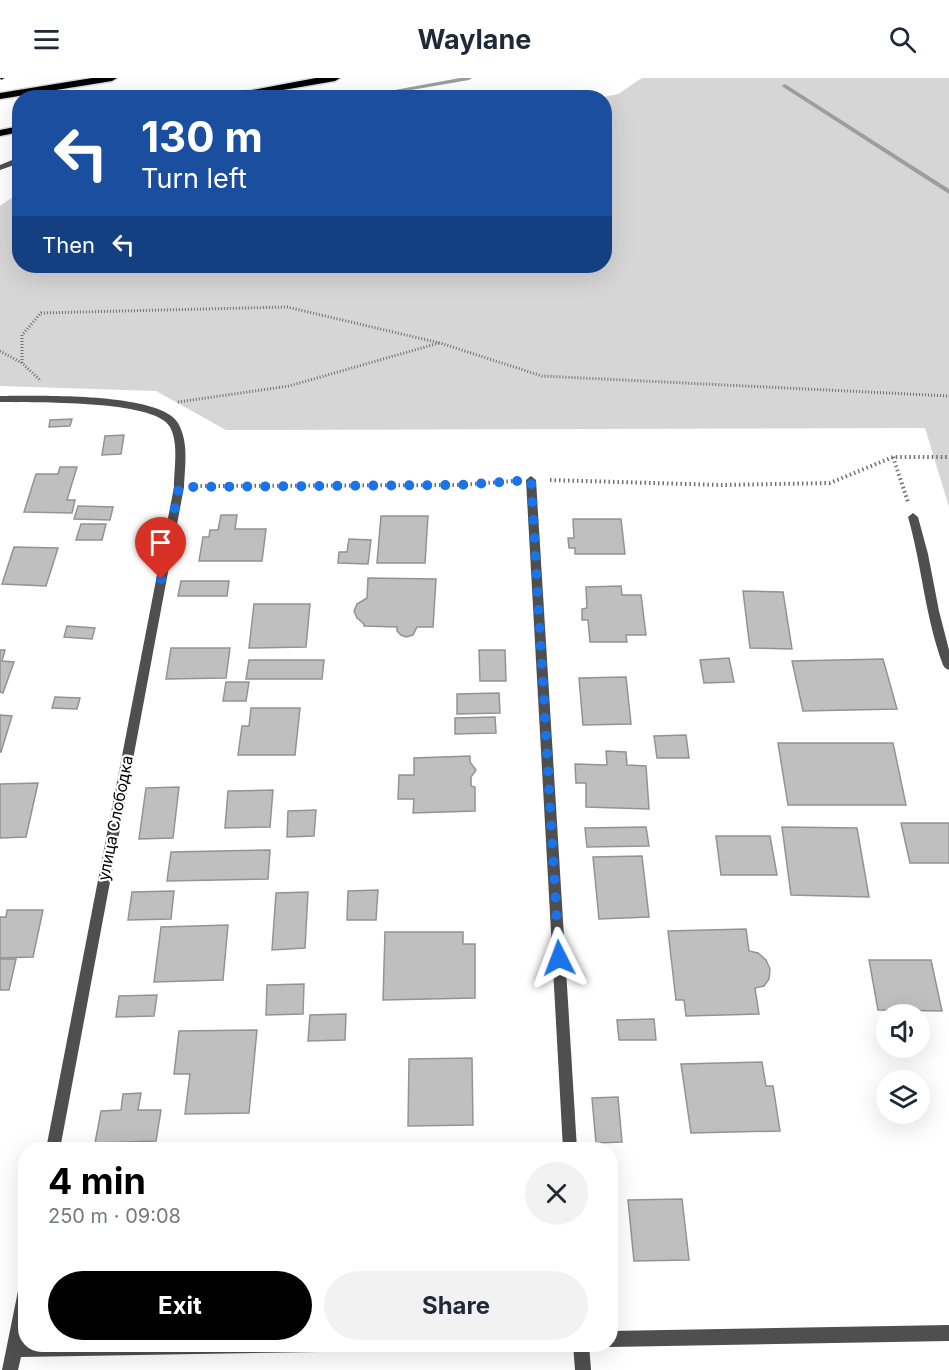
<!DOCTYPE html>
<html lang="en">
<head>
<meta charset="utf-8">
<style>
	:root { --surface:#fff; --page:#f2f2f3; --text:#1f2937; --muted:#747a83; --accent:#000 }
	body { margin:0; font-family:Inter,sans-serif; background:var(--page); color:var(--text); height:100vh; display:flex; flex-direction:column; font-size:22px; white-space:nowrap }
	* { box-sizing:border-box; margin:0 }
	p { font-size:20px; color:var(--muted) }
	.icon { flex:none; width:33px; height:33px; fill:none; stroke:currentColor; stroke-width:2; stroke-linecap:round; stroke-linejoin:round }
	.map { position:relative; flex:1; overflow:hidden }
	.drawer { position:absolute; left:18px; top:1064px; width:600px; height:210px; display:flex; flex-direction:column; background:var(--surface); border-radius:24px; box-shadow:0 6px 24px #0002 }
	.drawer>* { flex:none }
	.banner { position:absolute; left:12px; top:12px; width:600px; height:183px; border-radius:24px; box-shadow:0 6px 24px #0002; background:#1a4fa0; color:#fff; overflow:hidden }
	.controls { position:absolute; left:876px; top:926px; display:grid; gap:12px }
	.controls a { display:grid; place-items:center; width:54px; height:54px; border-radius:50%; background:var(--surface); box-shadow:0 6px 24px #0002; font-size:30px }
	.pin { position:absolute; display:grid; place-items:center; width:51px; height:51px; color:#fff; margin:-62px -26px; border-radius:50% 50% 50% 0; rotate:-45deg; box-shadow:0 0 6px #0007 }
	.pin .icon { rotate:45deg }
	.me { position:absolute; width:66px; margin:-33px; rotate:357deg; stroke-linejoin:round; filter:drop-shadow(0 0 4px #0008) }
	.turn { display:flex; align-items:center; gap:21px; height:126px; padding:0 30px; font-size:27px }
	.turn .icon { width:78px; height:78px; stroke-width:2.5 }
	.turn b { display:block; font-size:42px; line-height:51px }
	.then { display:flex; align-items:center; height:57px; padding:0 30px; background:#0003; gap:12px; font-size:22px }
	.round { display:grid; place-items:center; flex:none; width:63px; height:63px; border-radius:32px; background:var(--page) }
	.overview { display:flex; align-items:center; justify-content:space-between; height:102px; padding:0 30px }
	h1 { font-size:36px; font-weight:700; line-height:45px; color:var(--accent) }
	.action { display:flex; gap:12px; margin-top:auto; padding:12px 30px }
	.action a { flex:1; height:69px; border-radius:36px; background:var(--accent); color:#fff; font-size:24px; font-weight:700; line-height:69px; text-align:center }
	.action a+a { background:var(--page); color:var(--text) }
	header { display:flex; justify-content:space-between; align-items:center; height:78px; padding:0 30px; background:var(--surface); font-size:27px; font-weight:700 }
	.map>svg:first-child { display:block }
</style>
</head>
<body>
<header><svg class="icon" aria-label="menu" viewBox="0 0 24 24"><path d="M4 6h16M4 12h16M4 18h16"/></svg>Waylane<svg class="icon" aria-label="search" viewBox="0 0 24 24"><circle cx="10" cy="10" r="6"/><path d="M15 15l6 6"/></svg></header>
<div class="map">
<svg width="949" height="1292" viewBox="0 0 949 1292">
	<rect width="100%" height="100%" fill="#fff"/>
	<polygon fill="#d6d6d6" points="642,0 949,0 949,429 925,350 226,352 156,313 0,308 0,128 19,115 20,188 604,188 604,19 618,16"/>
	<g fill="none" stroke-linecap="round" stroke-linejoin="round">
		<g fill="#9d9d9d" fill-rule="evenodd">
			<polygon points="460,0 472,0 469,2 365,20 351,20"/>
			<polygon points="785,6 949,111 949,116 783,9 782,8"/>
		</g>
	</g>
	<g fill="#bfbfbf" stroke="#939393" stroke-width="1.5">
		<polygon points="72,341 70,348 49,349 50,342"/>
		<polygon points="124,357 121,376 102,377 105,358"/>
		<polygon points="60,389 77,389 67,422 75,422 72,435 24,434 36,396 58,396"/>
		<polygon points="78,428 113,429 110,442 74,441"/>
		<polygon points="221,437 237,437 235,451 266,451 262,483 199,483 203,459 209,459 210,452 218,452"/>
		<polygon points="381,438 428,438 425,485 377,485"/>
		<polygon points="573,441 621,441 625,476 575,476 575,470 569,470 568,460 574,460"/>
		<polygon points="81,446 106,446 102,462 76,462"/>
		<polygon points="349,461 371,462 368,486 338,485 339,474 347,474"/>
		<polygon points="14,469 58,470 46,508 2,506"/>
		<polygon points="368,500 436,501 433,549 417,549 413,557 406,559 401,557 397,553 397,549 364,548 364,546 357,540 354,533 357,526 367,520"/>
		<polygon points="181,503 229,503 227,518 178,518"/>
		<polygon points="621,508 622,517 641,517 646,557 626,557 627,564 590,564 588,542 582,542 582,531 587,530 586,509"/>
		<polygon points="743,513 783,514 792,571 750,570"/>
		<polygon points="254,526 310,526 306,569 249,570"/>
		<polygon points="67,548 95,550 92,561 64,559"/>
		<polygon points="171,570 230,570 226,600 166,601"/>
		<polygon points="0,572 5,572 2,583 14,584 3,615 0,614"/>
		<polygon points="479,572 505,572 506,603 480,603"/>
		<polygon points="729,580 734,604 704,605 700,582"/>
		<polygon points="883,581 897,631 803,633 792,583"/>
		<polygon points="249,582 324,582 322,601 246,601"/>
		<polygon points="626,599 631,646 583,647 579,600"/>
		<polygon points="226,604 249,604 246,623 223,623"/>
		<polygon points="499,615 500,635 457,636 457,616"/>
		<polygon points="55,619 80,620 77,631 52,630"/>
		<polygon points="251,630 300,630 295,677 238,677 242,648 249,648"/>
		<polygon points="0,637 12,638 1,674 0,674"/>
		<polygon points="495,639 496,655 455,656 455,640"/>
		<polygon points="686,657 689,680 657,680 654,658"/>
		<polygon points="778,665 893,665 906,727 788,727"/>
		<polygon points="606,673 626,674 627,687 646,688 649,731 586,729 586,705 576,705 575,686 607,687"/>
		<polygon points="470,678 470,684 476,692 471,699 471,708 475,709 475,733 413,735 414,721 398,721 399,697 414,697 414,680"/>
		<polygon points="38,705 26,759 0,760 0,706"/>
		<polygon points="179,709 173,760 139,761 146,710"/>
		<polygon points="273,712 270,749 225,750 228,713"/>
		<polygon points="316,732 314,758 287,759 288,733"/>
		<polygon points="901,745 949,745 949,785 910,785"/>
		<polygon points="646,749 649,768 587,769 585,750"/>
		<polygon points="782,749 857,750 869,819 791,817"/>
		<polygon points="716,758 770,758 777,797 721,797"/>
		<polygon points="270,772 268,801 167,803 171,774"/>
		<polygon points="642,778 649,839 599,841 593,779"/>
		<polygon points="378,812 376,842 347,842 348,813"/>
		<polygon points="174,813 171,841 128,842 132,814"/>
		<polygon points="308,814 305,870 272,872 276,815"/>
		<polygon points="7,832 43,832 33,879 0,880 0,839 6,839"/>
		<polygon points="228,847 223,902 154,904 161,849"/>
		<polygon points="746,851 749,873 758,875 766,882 770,891 769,901 764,908 755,910 759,936 686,938 684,922 676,922 668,853"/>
		<polygon points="385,854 463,854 463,866 475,866 475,920 383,922"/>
		<polygon points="0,881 16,881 9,912 0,912"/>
		<polygon points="869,882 931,882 942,933 878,932"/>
		<polygon points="304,906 303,936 266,937 267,907"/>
		<polygon points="157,917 154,938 116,939 119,918"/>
		<polygon points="346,936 345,962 308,963 310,937"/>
		<polygon points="654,941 656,962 619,962 617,942"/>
		<polygon points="257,952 249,1035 185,1036 190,996 174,996 179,953"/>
		<polygon points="472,980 473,1047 408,1048 409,981"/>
		<polygon points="762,984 766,1008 773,1008 780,1053 691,1055 681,986"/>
		<polygon points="141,1015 138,1032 161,1032 156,1063 95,1065 101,1033 121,1032 123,1016"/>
		<polygon points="618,1019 622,1064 596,1065 592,1020"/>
		<polygon points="682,1121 689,1182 634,1183 628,1122"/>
	</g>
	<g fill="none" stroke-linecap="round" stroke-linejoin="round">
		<defs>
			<g id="trunk">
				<polygon points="92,0 117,0 112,3 0,21 0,15"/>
				<polygon points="316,0 340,0 335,3 237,20 210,20"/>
				<polygon points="20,48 20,54 0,58 0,52"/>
			</g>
		</defs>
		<use href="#trunk" stroke="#dbdbdb" stroke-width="3"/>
		<g stroke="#717171" stroke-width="3" stroke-dasharray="1 2" stroke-linecap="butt">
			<polyline points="0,273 22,285 41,303"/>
			<polyline points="22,285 22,257 41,235 287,229 440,265 542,298 949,318"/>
			<polyline points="178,324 289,308 439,265"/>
		</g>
		<g stroke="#717171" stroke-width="4" stroke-dasharray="1.5 3" stroke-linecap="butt">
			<polyline points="893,379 908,424"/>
			<polyline points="550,402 721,407 830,405 893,379 949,379"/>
			<polyline points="196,408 460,407 513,403"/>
		</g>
		<path fill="#4f4f4f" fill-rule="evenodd" d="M0,318C35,318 160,314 178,345C189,364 185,389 184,409L179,413L174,409C174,391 179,366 170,349C155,321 32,325 0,324Z"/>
		<g fill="#4f4f4f" fill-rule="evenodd">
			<polygon points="531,398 536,402 577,1071 563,1071 526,402"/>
			<polygon points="179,405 184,409 60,1071 46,1071 174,409"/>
			<path d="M913,435L918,439L928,476L939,533L949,572V592L945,590L943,587C925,539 922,488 908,439Z"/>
			<polygon points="26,1205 26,1266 326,1266 324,1272 318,1274 21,1279 18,1292 2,1292 18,1213 20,1207"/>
			<polygon points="949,1247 949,1263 610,1269 604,1266 610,1266 610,1253"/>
			<polygon points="573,1266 589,1266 591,1292 575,1292"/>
		</g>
		<polygon fill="#4f4f4f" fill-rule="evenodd" points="17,80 20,80 20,85 0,92 0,87"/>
		<polygon fill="#1c1c1c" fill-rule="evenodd" points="0,0 5,0 1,2"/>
		<use href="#trunk" fill="#000" fill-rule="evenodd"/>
	</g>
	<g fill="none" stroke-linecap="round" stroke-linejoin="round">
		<polyline stroke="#1a73e8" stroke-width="10" stroke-dasharray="0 18" points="161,501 179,409 460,407 531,402 559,880"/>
	</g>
	<g text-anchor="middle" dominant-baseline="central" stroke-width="4.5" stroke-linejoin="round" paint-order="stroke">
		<g font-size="16" fill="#000" stroke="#fff">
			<text transform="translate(115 740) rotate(-79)">улица Слободка</text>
		</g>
	</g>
</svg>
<div class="controls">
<a><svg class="icon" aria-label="sound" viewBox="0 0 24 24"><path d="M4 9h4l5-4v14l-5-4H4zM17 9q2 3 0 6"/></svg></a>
<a><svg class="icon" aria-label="layers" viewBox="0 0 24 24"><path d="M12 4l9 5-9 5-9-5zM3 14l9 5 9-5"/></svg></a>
</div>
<div class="pin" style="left:161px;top:501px;background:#d93025"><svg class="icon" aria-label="arrive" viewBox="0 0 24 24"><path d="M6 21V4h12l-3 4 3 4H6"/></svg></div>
<svg class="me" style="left:559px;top:880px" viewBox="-20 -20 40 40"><path d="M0-17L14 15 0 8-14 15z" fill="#1a73e8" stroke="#fff" stroke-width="4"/></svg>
<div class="banner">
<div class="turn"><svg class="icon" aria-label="left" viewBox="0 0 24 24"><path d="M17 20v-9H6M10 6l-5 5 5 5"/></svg><div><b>130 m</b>Turn left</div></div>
<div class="then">Then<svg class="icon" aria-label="left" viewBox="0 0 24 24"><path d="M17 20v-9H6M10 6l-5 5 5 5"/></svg></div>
</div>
<section class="drawer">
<div class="overview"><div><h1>4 min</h1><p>250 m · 09:08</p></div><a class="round"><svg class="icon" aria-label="close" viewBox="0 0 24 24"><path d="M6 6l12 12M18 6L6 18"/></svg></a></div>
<div class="action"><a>Exit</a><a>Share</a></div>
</section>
</div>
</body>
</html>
